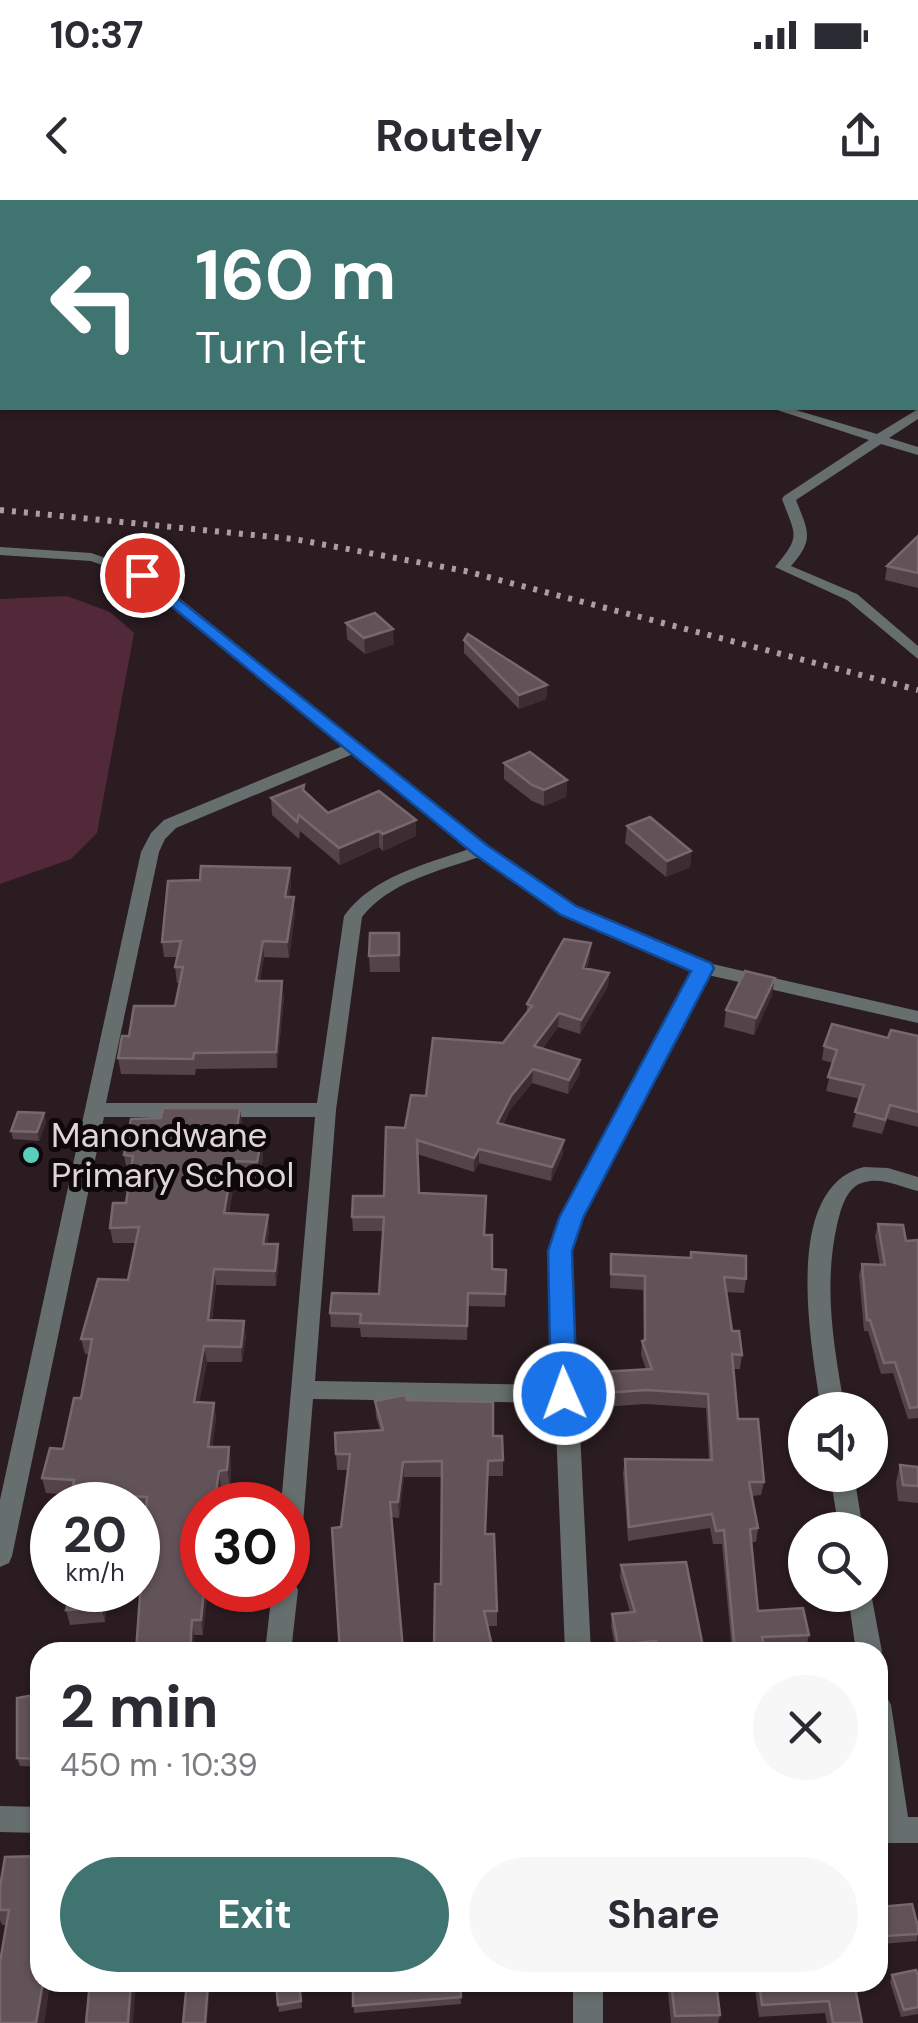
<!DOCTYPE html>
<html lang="en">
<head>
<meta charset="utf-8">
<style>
	:root { --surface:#fff; --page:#f7f7f7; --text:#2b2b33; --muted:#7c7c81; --accent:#407471 }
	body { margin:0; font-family:"DM Sans",sans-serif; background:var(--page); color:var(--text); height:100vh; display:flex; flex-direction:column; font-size:38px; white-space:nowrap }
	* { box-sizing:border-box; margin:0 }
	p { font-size:32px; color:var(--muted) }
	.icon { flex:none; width:55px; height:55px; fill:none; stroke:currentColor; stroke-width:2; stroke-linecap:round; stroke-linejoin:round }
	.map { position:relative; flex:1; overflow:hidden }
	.sheet { position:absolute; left:30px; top:1442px; width:858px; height:350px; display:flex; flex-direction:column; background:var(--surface); border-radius:30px; box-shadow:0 2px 8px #0004 }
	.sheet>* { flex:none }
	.guide { position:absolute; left:0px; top:0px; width:920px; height:210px; box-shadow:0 2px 8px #0004; background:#407471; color:#fff; overflow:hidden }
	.tools { position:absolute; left:788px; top:1192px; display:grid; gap:20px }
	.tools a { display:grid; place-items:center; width:100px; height:100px; border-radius:50%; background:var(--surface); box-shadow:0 2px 8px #0004; font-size:50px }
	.speed { position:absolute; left:30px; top:1282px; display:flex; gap:20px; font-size:50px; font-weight:700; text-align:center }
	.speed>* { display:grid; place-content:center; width:130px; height:130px; border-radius:50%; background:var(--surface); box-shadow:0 2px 8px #0004; line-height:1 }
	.speed small { font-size:25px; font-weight:400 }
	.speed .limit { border:15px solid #d22; background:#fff; color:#111 }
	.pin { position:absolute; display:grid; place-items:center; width:85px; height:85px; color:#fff; margin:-42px; border:5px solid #fff; border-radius:50%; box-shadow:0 2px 10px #0007 }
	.me { position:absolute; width:110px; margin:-55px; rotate:358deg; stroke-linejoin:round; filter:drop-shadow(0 0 8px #0008) }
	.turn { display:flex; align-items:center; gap:35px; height:210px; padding:0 30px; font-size:45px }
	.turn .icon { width:130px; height:130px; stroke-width:2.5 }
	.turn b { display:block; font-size:70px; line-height:85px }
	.round { display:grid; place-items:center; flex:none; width:105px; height:105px; border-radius:52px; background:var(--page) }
	.head { display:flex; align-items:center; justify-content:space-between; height:170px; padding:0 30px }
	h1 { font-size:60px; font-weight:700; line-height:75px }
	.action { display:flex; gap:20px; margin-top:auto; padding:20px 30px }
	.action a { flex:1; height:115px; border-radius:60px; background:var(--accent); color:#fff; font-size:40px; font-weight:700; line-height:115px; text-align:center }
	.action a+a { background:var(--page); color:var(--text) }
	.status { display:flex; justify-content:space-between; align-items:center; height:70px; padding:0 50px; background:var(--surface); direction:ltr }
	.status svg { height:28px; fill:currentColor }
	header { display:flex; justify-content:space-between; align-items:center; height:130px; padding:0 30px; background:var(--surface); font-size:45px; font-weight:700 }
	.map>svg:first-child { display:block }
</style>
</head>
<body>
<div class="status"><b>10:37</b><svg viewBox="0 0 49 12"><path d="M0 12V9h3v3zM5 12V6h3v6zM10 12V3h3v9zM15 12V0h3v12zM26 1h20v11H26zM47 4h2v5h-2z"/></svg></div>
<header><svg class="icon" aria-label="back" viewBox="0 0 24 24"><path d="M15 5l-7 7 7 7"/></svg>Routely<svg class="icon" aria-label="share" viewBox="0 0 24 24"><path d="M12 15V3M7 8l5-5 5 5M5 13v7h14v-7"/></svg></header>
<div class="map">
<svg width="918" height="1823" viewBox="0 0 918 1823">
	<rect width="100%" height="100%" fill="#2a1c21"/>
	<polygon fill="#522939" points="67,396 110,412 134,433 97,633 71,659 0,684 0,399"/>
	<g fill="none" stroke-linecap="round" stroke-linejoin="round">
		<g fill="#676f6e" fill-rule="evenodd">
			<polygon points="95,0 112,0 113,2 97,2"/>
			<polygon points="561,0 580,0 581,2 563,2"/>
			<path d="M771,208H789L877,234L918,209V219L889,238L918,247V255L881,244L796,300C808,331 815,339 791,366L857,394L918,446V459L847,400L775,367C801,335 796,337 782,299L784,296L869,240Z"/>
			<path d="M0,347L91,353L147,372L487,646L574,706L708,763L918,811V823L708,775L582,1018L571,1051L591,1452H565L555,1203L313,1199L300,1361L297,1368L288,1371V1305H281L315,917H104L12,1356L9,1363L0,1367V1300L141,652L151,633L164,620L343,546L137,378L91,361L0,355ZM353,554L469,649C424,665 373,676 344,716L317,903H106L159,652L165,639L176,628ZM479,657L562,714L692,770L560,1018L549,1051L555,1185L315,1181L336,910L362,717C389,682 439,671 479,657Z"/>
			<path d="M864,967L888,968L918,977V991C902,987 882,977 865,982C846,986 841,1009 837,1025C823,1088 834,1148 845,1210H821C812,1148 780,988 864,967Z"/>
			<polygon points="830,1275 854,1275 863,1330 839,1330"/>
			<polygon points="288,1380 294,1382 298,1390 291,1452 265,1452 272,1390 288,1390"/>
			<polygon points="870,1388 882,1452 878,1460 878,1452 856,1452 848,1395 870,1395"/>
			<polygon points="878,1493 887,1497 891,1505 908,1617 918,1617 918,1643 878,1643 878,1617 880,1617 878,1596"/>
			<polygon points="0,1606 40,1607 40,1633 0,1632"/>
			<rect x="573" y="1782" width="30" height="41"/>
		</g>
		<polyline stroke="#ab9fa3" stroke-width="6" stroke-dasharray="4 8" stroke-linecap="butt" points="0,310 294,339 465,371 918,490"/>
	</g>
	<g fill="#54444a">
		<polygon points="190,0 274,0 267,2 198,2"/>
		<polygon points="492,0 533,0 532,2 492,2"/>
		<polygon points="918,336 918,388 885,380 887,366"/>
		<polygon points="346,423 394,444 365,454 347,439"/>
		<polygon points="464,440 547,485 546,499 519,509 464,453"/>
		<polygon points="504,563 567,580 566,597 544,606 532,601 504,579"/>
		<polygon points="304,592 328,613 416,620 416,636 383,651 379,647 340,665 300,631 299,639 272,615 271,598"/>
		<polygon points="627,626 691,651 690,667 666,677 625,643"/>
		<polygon points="290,668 291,684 289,697 295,713 289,758 264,757 260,781 284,797 277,868 196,869 195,875 121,874 118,858 129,836 175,806 180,783 177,783 175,767 178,757 164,757 162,742"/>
		<polygon points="399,733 400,772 370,772 369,756"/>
		<polygon points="590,757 587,768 609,773 608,786 580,834 558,827 542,849 580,860 580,874 568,894 532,883 510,910 503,925 563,954 551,981 479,963 474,972 417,954 419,993 485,1035 492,1069 506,1070 505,1107 468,1106 467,1140 361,1137 360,1128 331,1127 330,1113 379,1094 383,1031 353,1031 352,1017 384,996 405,928 426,896 503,843 527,812 527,804"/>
		<polygon points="772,795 754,835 724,827 726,810"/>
		<polygon points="918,836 918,927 887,919 882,934 852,927 860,899 826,891 833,863 822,860 824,846"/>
		<polygon points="240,908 242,924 239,941 261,942 263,958 259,978 235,977 229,1013 269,1030 267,1044 278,1044 279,1060 276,1086 216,1085 212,1120 246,1136 242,1162 207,1162 199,1203 214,1203 216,1218 212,1247 231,1262 230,1286 221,1286 202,1305 203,1435 194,1435 193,1452 136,1452 146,1312 138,1312 138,1305 70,1305 72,1295 46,1293 42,1278 63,1249 81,1198 89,1154 85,1154 81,1139 128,1080 136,1043 113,1043 110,1028 126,1003 130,971 127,971 124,955 161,918"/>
		<polygon points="44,913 46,922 39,941 13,939 11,931"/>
		<polygon points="878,1024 906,1041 918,1040 918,1218 908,1219 893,1173 881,1174 868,1131 864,1131 859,1075 862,1064 880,1065 875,1036"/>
		<polygon points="611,1054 746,1079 744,1093 726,1092 732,1131 742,1155 740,1169 733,1169 738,1219 764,1282 761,1295 752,1296 758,1328 756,1342 752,1342 758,1411 809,1435 806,1448 765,1450 765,1452 732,1452 722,1344 713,1344 710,1328 628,1341 623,1273 625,1259 709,1260 706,1208 645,1204 603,1207 599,1186 600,1172 646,1169 641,1155 642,1141 644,1141 643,1090 610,1088"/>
		<polygon points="407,1200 493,1236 503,1260 503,1276 488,1276 485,1334 497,1411 497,1426 487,1426 491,1452 434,1452 441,1384 442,1277 404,1277 399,1318 392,1317 403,1452 340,1452 341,1327 348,1270 337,1270 336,1254 380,1230 376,1217 375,1201"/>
		<polygon points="900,1265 918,1267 918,1303 898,1301 896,1282"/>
		<polygon points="621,1365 704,1452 616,1452 611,1426 612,1414 630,1412 620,1377"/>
		<polygon points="72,1390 108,1390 105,1422 70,1425 66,1410"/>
		<polygon points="40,1494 40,1567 20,1566 17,1558"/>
		<polygon points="0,1687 40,1782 50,1782 44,1823 0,1823 7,1725 2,1725 0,1720"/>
		<polygon points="878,1707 918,1727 917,1741 882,1744 878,1726"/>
		<polygon points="892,1775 918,1775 918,1814 901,1817 890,1782"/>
		<polygon points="276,1782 299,1782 302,1808 279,1812"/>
		<polygon points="353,1782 460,1782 461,1804 354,1813"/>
		<polygon points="667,1782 716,1782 720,1815 718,1823 671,1823"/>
		<polygon points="754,1782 854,1782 862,1823 827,1823 825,1813 759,1817"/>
	</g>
	<g fill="#3d2d33">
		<polygon points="246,0 274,0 267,2 240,2"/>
		<polygon points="393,429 394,444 365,454 364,438"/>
		<polygon points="547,485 546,499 519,509 519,495"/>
		<polygon points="567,580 566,597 544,606 544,590"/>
		<polygon points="416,620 416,636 383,651 383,634"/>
		<polygon points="379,631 379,647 340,665 339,648"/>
		<polygon points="691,651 690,667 666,677 667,661"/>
		<polygon points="290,668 291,684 286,713 285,697"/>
		<polygon points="294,697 295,713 289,758 287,742"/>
		<polygon points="263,741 264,757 257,797 256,781"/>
		<polygon points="591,743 590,757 582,782 583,768"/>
		<polygon points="609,773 608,786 580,834 581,820"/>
		<polygon points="775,778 772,795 754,835 756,818"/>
		<polygon points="282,781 284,797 277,868 276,852"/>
		<polygon points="559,813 558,827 533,860 534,846"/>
		<polygon points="580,860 580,874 568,894 569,880"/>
		<polygon points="533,869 532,883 510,910 497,937 497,923 511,896"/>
		<polygon points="240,908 242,924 237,956 235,941"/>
		<polygon points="44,913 46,922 39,941 37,932"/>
		<polygon points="564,940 563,954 551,981 552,967"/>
		<polygon points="261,942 263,958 259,978 257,962"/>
		<polygon points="479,949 479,963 474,972 474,958"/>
		<polygon points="233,961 235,977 226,1028 224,1013"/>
		<polygon points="268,1015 269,1030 264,1060 263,1044"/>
		<polygon points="278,1044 279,1060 276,1086 275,1071"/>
		<polygon points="214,1069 216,1085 210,1136 208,1120"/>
		<polygon points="244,1121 246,1136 242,1162 241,1147"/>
		<polygon points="204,1146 207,1162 196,1218 194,1202"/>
		<polygon points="214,1203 216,1218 210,1262 208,1247"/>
		<polygon points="229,1247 231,1262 230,1286 227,1270"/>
		<polygon points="403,1262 404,1277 399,1318 398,1302"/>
		<polygon points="219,1271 221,1286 218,1305 214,1305"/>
		<polygon points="103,1390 108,1390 105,1422 101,1407"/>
		<polygon points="204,1390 208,1390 203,1435 201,1420"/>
		<polygon points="192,1420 194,1435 193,1452 190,1452"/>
		<polygon points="43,1782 50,1782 44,1823 36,1823"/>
		<polygon points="131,1782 136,1782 133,1823 128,1823"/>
		<polygon points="208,1782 210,1786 207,1823 205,1823"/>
	</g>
	<g fill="#625359" stroke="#76686d" stroke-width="2.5">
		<polygon points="223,0 246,0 240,2"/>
		<rect x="288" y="0" width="31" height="2"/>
		<polygon points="918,336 918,373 887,366"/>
		<polygon points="375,413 393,429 364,438 346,423"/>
		<polygon points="468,434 547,485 519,495 464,440"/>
		<polygon points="530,552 567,580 544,590 532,585 504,563"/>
		<polygon points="304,585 303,590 328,613 379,591 416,620 383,634 379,631 339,648 299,615 297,622 271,598"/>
		<polygon points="650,617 691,651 667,661 627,626"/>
		<polygon points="201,666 290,668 285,697 294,697 287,742 263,741 256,781 282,781 276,852 194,853 193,859 118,858 122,836 129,836 134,806 175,806 183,767 175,767 181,741 162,742 168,681 200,680"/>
		<polygon points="370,733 399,733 399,755 369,756"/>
		<polygon points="564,739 591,743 583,768 609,773 581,820 559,813 534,846 580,860 569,880 533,869 511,896 497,923 564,940 552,967 479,949 474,958 417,940 419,993 486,996 484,1035 492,1035 492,1069 506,1070 505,1094 468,1093 467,1126 360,1123 361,1114 330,1113 332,1093 379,1094 384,1017 352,1017 353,996 384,996 386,927 405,928 411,895 426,896 433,838 503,843 532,806 527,804"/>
		<polygon points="745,771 775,778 756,818 726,810"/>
		<polygon points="832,824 888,838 891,830 918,836 918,912 890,905 885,920 855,912 864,885 828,877 837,850 824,846"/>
		<polygon points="163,908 240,908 235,941 261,942 257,962 233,961 224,1013 268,1015 263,1044 278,1044 275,1071 214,1069 208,1120 244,1121 241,1147 204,1146 194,1202 214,1203 208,1247 229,1247 227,1270 219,1271 214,1305 202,1305 202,1390 204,1390 201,1420 192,1420 190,1452 136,1452 147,1297 112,1295 111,1305 70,1305 74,1280 42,1278 50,1248 63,1249 74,1198 81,1198 92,1139 81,1139 98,1079 128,1080 139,1027 110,1028 113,1003 126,1003 133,956 124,955 131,919 161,918"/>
		<polygon points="18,912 44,913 37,932 11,931"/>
		<polygon points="878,1024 903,1025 906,1041 918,1040 918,1207 910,1208 895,1162 884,1163 870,1120 867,1120 862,1064 885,1065"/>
		<polygon points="691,1052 746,1056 746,1079 724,1077 732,1131 739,1131 742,1155 732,1154 738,1219 758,1219 764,1282 749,1282 758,1328 750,1329 758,1411 803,1408 809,1435 762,1437 765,1452 735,1452 724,1330 716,1331 712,1314 629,1327 625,1259 712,1260 708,1194 647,1190 604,1193 600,1172 652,1169 642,1141 645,1140 645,1076 611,1074 611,1054 691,1058"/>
		<polygon points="405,1195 407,1200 493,1202 493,1236 502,1236 503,1260 488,1261 485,1334 494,1334 497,1411 484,1411 492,1446 446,1452 434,1452 435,1384 441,1384 442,1261 403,1262 398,1302 390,1302 403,1450 393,1450 393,1452 340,1452 332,1328 341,1327 350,1254 336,1254 335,1233 383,1230 375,1201"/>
		<polygon points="900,1265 918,1267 918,1286 903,1285"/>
		<polygon points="686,1362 704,1452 656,1452 656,1441 618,1445 612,1414 635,1412 621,1365"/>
		<polygon points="72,1390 103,1390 101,1407 66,1410"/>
		<polygon points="40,1494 40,1559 17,1558 17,1498"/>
		<polygon points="40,1656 40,1782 43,1782 36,1823 0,1823 0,1762 9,1710 0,1710 0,1687 5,1657"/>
		<polygon points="912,1704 918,1727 918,1734 884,1736 878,1707"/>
		<polygon points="916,1770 918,1775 918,1807 904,1810 892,1775"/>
		<polygon points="90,1782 131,1782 128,1823 86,1823"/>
		<polygon points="187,1782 208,1782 205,1823 183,1823"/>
		<polygon points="276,1782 299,1782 301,1801 278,1805"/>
		<polygon points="353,1782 460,1782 461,1797 353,1806"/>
		<polygon points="671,1782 716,1782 720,1815 675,1816"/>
		<polygon points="759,1782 854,1782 862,1823 833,1823 829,1801 762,1805"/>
	</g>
	<polygon fill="#1a73e8" stroke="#114b97" stroke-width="2.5" points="142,370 488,646 576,706 711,763 714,768 583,1018 572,1051 577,1194 573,1201 564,1204 555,1201 551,1194 548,1051 559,1018 691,771 561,715 474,654 137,378 134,375"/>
	<circle fill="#5acebc" stroke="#0e080a" stroke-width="4" cx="31" cy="955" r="10"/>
	<g text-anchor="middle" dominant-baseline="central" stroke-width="10" stroke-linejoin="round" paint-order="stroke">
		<g font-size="35" fill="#dfd4d7" stroke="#0e080a" text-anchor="start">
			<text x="51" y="935">Manondwane<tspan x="51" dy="40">Primary School</tspan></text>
		</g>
	</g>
</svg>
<div class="tools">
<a><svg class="icon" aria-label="sound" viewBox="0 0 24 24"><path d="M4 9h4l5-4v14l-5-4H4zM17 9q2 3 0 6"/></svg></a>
<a><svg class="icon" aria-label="search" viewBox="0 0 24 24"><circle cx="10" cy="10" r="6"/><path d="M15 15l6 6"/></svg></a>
</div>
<div class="speed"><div>20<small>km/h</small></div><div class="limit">30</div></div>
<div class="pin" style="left:142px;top:375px;background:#d93025"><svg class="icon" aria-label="arrive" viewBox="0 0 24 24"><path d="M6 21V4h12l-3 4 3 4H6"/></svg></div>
<svg class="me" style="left:564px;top:1194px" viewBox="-20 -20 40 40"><circle r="17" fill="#1a73e8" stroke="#fff" stroke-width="3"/><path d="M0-11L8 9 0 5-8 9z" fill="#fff"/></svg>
<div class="guide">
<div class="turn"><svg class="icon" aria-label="left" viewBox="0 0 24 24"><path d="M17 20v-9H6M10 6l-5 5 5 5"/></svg><div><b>160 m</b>Turn left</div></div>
</div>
<section class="sheet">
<div class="head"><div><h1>2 min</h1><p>450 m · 10:39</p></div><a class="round"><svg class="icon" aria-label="close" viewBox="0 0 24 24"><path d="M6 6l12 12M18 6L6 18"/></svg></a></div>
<div class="action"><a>Exit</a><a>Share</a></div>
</section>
</div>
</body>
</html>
